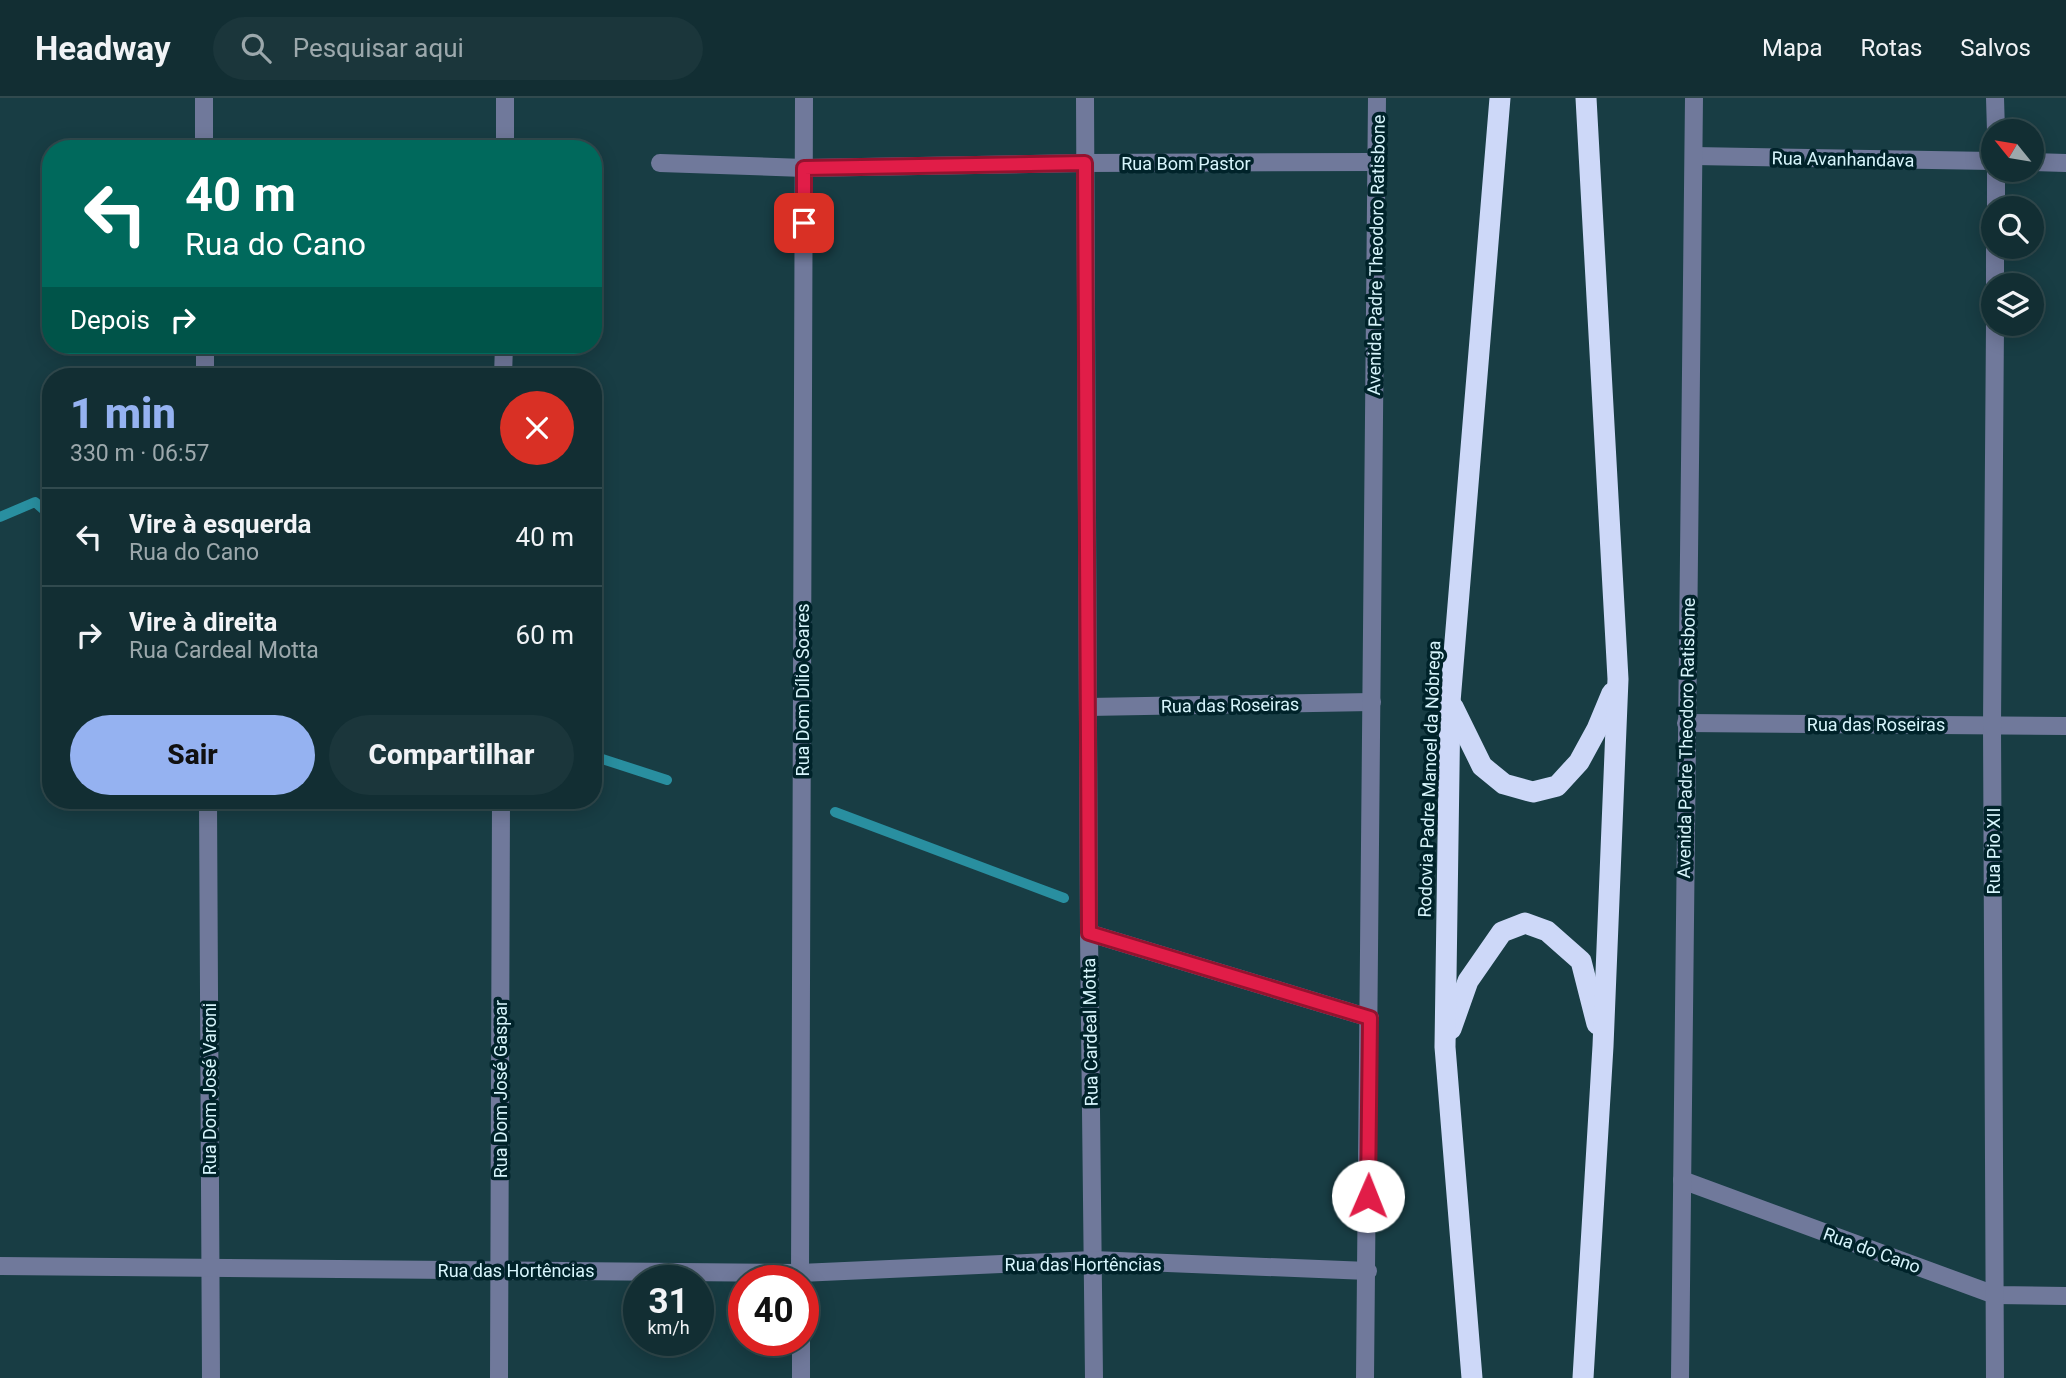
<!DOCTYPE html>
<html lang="pt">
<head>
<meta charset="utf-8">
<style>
	:root { --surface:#122e33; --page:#1b363b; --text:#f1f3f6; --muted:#9ca8ac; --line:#314a4e; --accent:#95b2f1 }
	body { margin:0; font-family:Roboto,sans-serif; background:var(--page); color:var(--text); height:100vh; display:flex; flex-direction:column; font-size:26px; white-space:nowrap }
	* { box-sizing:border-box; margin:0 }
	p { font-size:23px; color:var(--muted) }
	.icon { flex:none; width:38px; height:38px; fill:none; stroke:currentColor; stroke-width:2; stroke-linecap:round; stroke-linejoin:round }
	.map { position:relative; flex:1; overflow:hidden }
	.sheet { position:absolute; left:42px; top:270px; width:560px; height:441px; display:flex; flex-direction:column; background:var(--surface); border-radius:28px; box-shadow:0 4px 18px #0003,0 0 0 2px var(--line) }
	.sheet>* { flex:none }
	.guide { position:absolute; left:42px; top:42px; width:560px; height:214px; border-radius:28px; box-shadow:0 4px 18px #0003,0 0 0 2px var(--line); background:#00695c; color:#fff; overflow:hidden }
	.needle { width:46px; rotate:300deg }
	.fabs { position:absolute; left:1981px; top:21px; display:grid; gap:14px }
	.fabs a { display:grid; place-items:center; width:63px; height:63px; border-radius:50%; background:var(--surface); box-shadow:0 4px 18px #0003,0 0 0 2px var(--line); font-size:35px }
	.speed { position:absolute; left:623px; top:1167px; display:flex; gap:14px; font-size:35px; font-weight:700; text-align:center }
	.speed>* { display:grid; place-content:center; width:91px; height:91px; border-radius:50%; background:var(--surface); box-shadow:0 4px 18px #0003,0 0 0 2px var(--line); line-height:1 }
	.speed small { font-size:18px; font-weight:400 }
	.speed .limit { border:10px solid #d22; background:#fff; color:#111 }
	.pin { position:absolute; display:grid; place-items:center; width:60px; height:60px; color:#fff; margin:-30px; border-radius:14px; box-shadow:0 4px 10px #0006 }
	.me { position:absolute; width:77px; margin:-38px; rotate:1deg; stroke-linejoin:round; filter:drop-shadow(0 0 5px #0008) }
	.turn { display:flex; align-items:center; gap:24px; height:147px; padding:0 28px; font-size:32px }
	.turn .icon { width:91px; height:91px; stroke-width:2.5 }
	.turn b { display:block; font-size:49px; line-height:60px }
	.then { display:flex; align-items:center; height:66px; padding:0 28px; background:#0003; gap:14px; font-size:26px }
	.round { display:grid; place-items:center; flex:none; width:74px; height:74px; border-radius:37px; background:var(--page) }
	.summary { display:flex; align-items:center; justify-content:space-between; height:119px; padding:0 28px }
	h1 { font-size:42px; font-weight:800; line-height:52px; color:var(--accent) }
	.action { display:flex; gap:14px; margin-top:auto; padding:14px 28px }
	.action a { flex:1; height:80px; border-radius:42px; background:var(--accent); color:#111; font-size:28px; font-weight:800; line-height:80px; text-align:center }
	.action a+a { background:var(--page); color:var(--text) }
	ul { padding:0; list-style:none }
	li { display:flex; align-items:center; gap:21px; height:98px; padding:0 28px; border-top:2px solid var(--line) }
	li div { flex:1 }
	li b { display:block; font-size:26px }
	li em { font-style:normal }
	header { display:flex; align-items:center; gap:42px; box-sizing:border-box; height:98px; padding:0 35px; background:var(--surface); border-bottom:2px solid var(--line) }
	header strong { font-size:33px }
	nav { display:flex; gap:38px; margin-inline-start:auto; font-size:24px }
	.search { width:490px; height:63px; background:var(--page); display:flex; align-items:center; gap:18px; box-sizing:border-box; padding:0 24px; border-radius:38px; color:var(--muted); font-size:26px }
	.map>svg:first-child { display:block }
</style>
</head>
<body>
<header>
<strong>Headway</strong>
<div class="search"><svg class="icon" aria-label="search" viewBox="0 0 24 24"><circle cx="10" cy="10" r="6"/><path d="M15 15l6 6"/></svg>Pesquisar aqui</div>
<nav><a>Mapa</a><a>Rotas</a><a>Salvos</a></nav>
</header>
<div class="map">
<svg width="2066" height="1280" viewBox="0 0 2066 1280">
	<rect width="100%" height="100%" fill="#183d44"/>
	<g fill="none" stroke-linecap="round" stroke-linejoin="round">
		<g stroke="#298fa0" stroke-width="10">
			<polyline points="0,419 35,404 51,418"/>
			<polyline points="593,658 667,682"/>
			<polyline points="835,714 1064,800"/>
		</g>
		<g stroke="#70799b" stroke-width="18">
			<polyline points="204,0 204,51"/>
			<polyline points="1085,0 1089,835 1094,1280"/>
			<polyline points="1995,0 1996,33"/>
			<polyline points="505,51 505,0"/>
			<polyline points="1694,58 1993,63"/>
			<polyline points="2032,64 2066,65"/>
			<polyline points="660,65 804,70 1085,65 1376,64"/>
			<polyline points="1996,110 1996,72"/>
			<polyline points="1995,187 1995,149"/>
			<polyline points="205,247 205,278"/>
			<polyline points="503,278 504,247"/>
			<polyline points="1088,609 1372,604"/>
			<polyline points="1686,625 2066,628"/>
			<polyline points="208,702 211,1280"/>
			<polyline points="1089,835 1370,920"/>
			<polyline points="1682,1082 1995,1197 2066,1198"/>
			<polyline points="0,1168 800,1175 1093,1162 1368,1173"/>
			<polyline points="800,1183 804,0"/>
			<polyline points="801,1242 801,1280"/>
			<polyline points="499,1280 501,702"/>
			<polyline points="1365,1280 1377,0"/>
			<polyline points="1680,1280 1694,0"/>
			<polyline points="1995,1280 1992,627 1995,226"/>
		</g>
		<g stroke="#cdd8f8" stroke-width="21">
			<polyline points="1453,609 1482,668 1504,686 1533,694 1557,688 1579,664 1597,631 1612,595"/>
			<polyline points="1451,931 1468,883 1502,834 1525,825 1547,833 1581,863 1597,926"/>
			<polyline points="1472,1280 1445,949 1450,604 1500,0"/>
			<polyline points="1583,1280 1603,948 1618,581 1586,0"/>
		</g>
	</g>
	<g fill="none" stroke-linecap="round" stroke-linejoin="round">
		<defs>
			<polyline id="route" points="804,125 804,70 1085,65 1089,835 1370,920 1368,1098"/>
		</defs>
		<use href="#route" stroke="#92132f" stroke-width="18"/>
		<use href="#route" stroke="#e11d48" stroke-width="12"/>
	</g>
	<g text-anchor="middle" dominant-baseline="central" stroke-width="7" stroke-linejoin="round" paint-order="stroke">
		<g font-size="18" fill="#d7f5fc" stroke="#00232a">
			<text transform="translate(1843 61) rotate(1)">Rua Avanhandava</text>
			<text x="1186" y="65">Rua Bom Pastor</text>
			<text transform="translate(1376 157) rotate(-89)">Avenida Padre Theodoro Ratisbone</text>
			<text transform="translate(802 592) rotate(-90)">Rua Dom Dílio Soares</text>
			<text transform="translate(1230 607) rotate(-1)">Rua das Roseiras</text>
			<text x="1876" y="626">Rua das Roseiras</text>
			<text transform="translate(1686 640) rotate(-89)">Avenida Padre Theodoro Ratisbone</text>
			<text transform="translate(1429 681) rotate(-88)">Rodovia Padre Manoel da Nóbrega</text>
			<text transform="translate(1993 753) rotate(-90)">Rua Pio XII</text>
			<text transform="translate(1090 934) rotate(-91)">Rua Cardeal Motta</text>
			<text transform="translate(209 991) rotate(-90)">Rua Dom José Varoni</text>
			<text transform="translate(500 991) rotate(-90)">Rua Dom José Gaspar</text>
			<text transform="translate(1872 1152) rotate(20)">Rua do Cano</text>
			<text x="1083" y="1166">Rua das Hortências</text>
			<text x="516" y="1172">Rua das Hortências</text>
		</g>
	</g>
</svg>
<div class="fabs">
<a><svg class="needle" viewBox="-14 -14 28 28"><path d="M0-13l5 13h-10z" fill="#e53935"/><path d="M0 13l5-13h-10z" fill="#9ca8ac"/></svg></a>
<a><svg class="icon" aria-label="search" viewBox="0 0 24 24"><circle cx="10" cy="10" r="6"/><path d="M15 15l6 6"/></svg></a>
<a><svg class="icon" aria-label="layers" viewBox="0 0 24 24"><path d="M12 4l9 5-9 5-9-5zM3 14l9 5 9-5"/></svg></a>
</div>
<div class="speed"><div>31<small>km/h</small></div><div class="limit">40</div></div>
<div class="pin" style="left:804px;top:125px;background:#d93025"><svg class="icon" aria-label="arrive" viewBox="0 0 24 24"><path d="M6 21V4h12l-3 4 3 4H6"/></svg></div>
<svg class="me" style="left:1368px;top:1098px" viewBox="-20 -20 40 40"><circle r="19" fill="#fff"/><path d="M0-13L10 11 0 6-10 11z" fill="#e11d48"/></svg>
<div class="guide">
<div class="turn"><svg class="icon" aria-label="left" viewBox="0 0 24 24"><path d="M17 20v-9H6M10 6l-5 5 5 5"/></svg><div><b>40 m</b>Rua do Cano</div></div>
<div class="then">Depois<svg class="icon" aria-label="right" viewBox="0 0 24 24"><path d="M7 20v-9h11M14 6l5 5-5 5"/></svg></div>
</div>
<section class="sheet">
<div class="summary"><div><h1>1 min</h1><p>330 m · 06:57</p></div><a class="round" style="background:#d93025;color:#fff"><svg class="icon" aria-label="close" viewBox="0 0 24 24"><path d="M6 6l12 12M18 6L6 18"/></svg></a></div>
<ul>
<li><svg class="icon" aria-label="left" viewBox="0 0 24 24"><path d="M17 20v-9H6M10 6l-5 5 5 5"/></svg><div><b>Vire à esquerda</b><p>Rua do Cano</p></div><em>40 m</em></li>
<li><svg class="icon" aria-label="right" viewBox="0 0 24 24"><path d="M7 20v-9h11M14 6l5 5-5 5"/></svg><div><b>Vire à direita</b><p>Rua Cardeal Motta</p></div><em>60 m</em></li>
</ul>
<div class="action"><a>Sair</a><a>Compartilhar</a></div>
</section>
</div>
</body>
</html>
